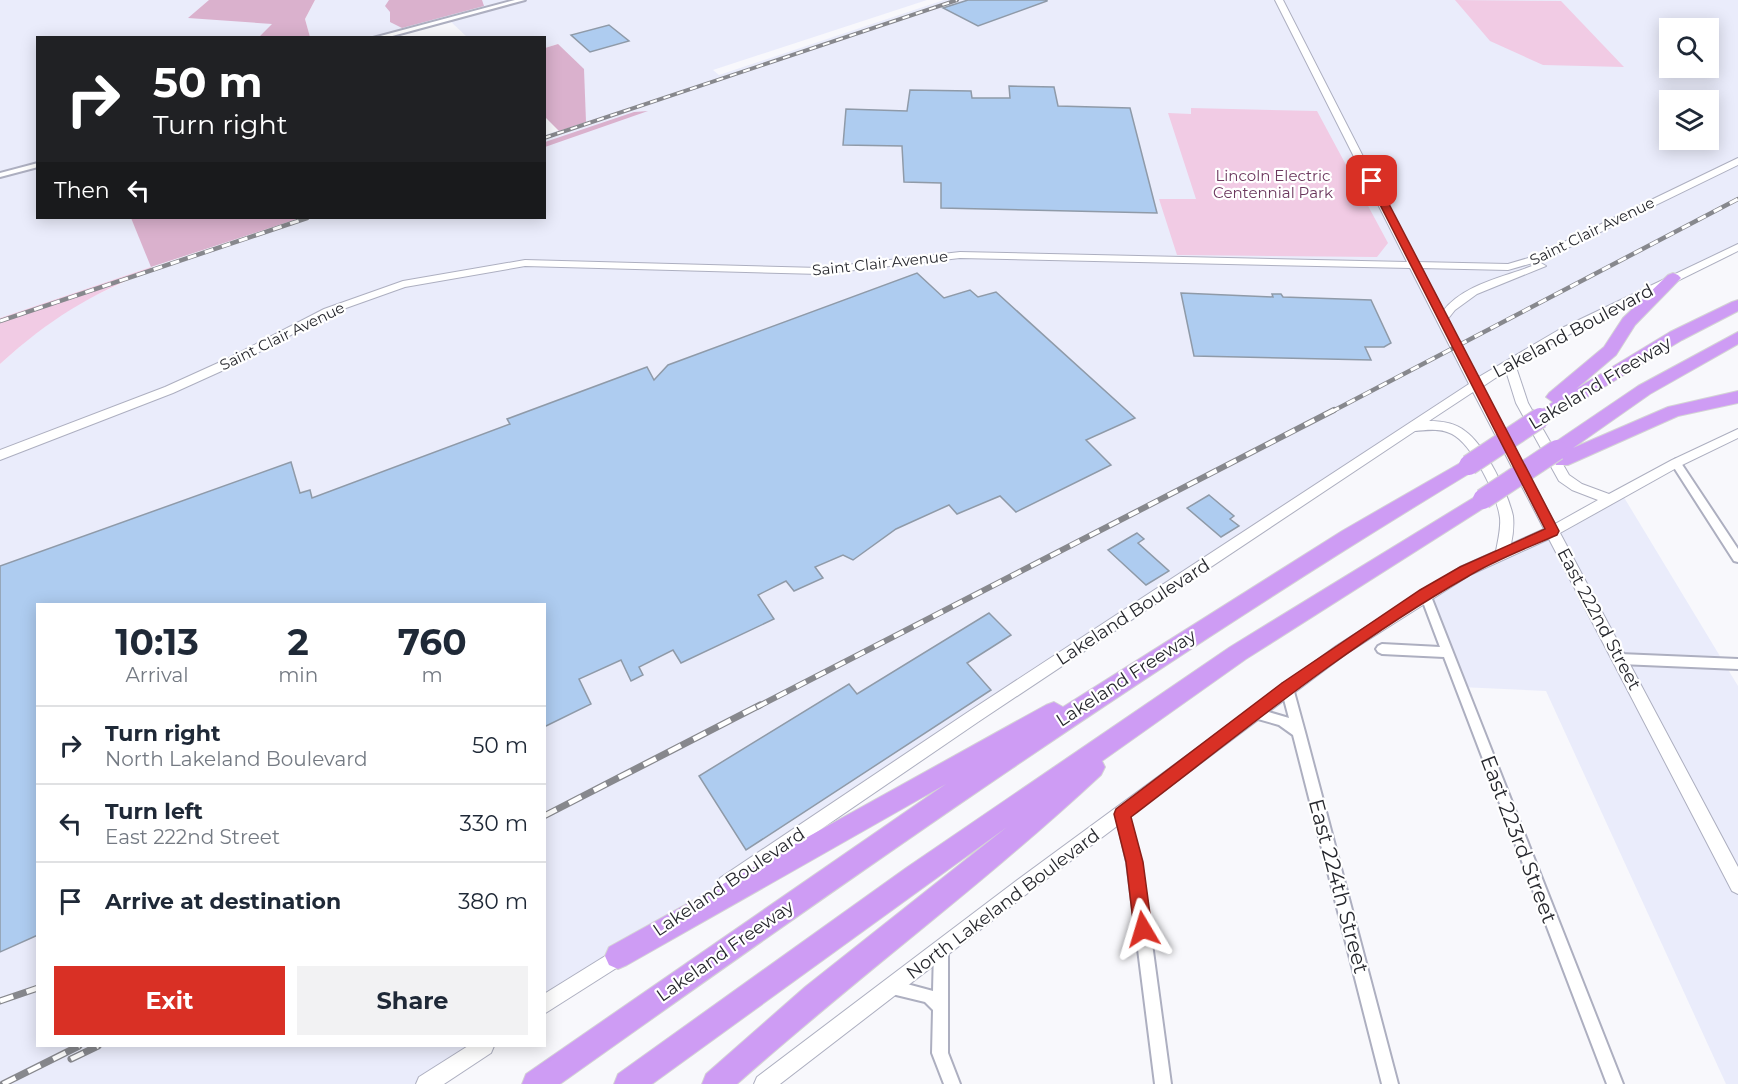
<!DOCTYPE html>
<html lang="en">
<head>
<meta charset="utf-8">
<style>
	:root { --surface:#fff; --page:#f2f2f3; --text:#1f2937; --muted:#747a83; --line:#e0e1e3; --accent:#d93025 }
	body { margin:0; font-family:Montserrat,sans-serif; background:var(--page); color:var(--text); height:100vh; display:flex; flex-direction:column; font-size:22px; white-space:nowrap }
	* { box-sizing:border-box; margin:0 }
	p { font-size:20px; color:var(--muted) }
	.icon { flex:none; width:33px; height:33px; fill:none; stroke:currentColor; stroke-width:2; stroke-linecap:round; stroke-linejoin:round }
	.map { position:relative; flex:1; overflow:hidden }
	.details { position:absolute; left:36px; top:603px; width:510px; height:444px; display:flex; flex-direction:column; background:var(--surface); border-radius:0px; box-shadow:0 3px 15px #0003 }
	.details>* { flex:none }
	.top-card { position:absolute; left:36px; top:36px; width:510px; height:183px; border-radius:0px; box-shadow:0 3px 15px #0003; background:#202124; color:#fff; overflow:hidden }
	.tools { position:absolute; left:1659px; top:18px; display:grid; gap:12px }
	.tools a { display:grid; place-items:center; width:60px; height:60px; border-radius:0px; background:var(--surface); box-shadow:0 3px 15px #0003; font-size:30px }
	.pin { position:absolute; display:grid; place-items:center; width:51px; height:51px; color:#fff; margin:-26px; border-radius:12px; box-shadow:0 3px 9px #0006 }
	.me { position:absolute; width:66px; margin:-33px; rotate:353deg; stroke-linejoin:round; filter:drop-shadow(0 0 4px #0008) }
	.turn { display:flex; align-items:center; gap:21px; height:126px; padding:0 18px; font-size:27px }
	.turn .icon { width:78px; height:78px; stroke-width:2.5 }
	.turn b { display:block; font-size:42px; line-height:51px }
	.then { display:flex; align-items:center; height:57px; padding:0 18px; background:#0003; gap:12px; font-size:22px }
	.eta { display:flex; justify-content:space-evenly; align-items:center; height:102px; text-align:center }
	.eta b { font-size:36px; font-weight:700; line-height:42px }
	.cta { display:flex; gap:12px; margin-top:auto; padding:12px 18px }
	.cta a { flex:1; height:69px; border-radius:0px; background:var(--accent); color:#fff; font-size:24px; font-weight:700; line-height:69px; text-align:center }
	.cta a+a { background:var(--page); color:var(--text) }
	ul { padding:0; list-style:none }
	li { display:flex; align-items:center; gap:18px; height:78px; padding:0 18px; border-top:2px solid var(--line) }
	li div { flex:1 }
	li b { display:block; font-size:22px }
	li em { font-style:normal }
	.map>svg:first-child { display:block }
</style>
</head>
<body>
<div class="map">
<svg width="1738" height="1084" viewBox="0 0 1738 1084">
	<rect width="100%" height="100%" fill="#f8f8fc"/>
	<g fill="#eaecfb" fill-rule="evenodd">
		<polygon points="0,0 285,0 273,24 259,37 38,38 37,164 0,174"/>
		<path d="M315,0H510L513,2L522,0H927L713,70L719,75L944,0H1738V247L1514,360L545,1005L544,604H38V1046H484L426,1084H0V364L27,340L74,305L151,270V267L0,318V175L37,165L38,218H131L152,267L300,218H544L545,135L586,121L558,44L545,48L544,38L467,37L448,19L376,37H310L305,19ZM1670,28H1708V68H1670ZM1670,100H1708V140H1670Z"/>
		<polygon points="1622,494 1738,686 1738,1084 1726,1084 1546,691 1460,687 1425,594"/>
	</g>
	<g fill="#f1cbe4">
		<polygon points="1455,0 1561,1 1624,67 1543,65 1490,41"/>
		<polygon points="1191,108 1317,111 1388,243 1377,257 1177,255 1159,199 1196,199 1168,113 1191,114"/>
		<path d="M151,267V270C88,296 51,318 0,364V318Z"/>
	</g>
	<g fill="#dab1cd">
		<polygon points="209,0 315,0 305,19 310,37 259,37 272,24 188,18"/>
		<polygon points="389,0 482,0 484,6 402,28 390,22 390,12 385,6"/>
		<polygon points="558,44 584,69 586,122 559,131 544,116 545,48"/>
		<polygon points="648,111 545,147 545,142 634,112"/>
		<polygon points="131,218 300,218 151,267"/>
	</g>
	<g fill="#aeccf0" stroke="#8f9aa8" stroke-width="1.5">
		<polygon points="968,0 1047,0 1047,1 978,26 943,8"/>
		<polygon points="609,25 629,41 590,52 571,35"/>
		<polygon points="1009,86 1054,87 1058,106 1130,108 1157,213 941,208 941,183 904,182 902,146 843,145 846,109 907,111 910,90 971,91 972,98 1010,98"/>
		<polygon points="917,273 944,298 970,290 978,297 996,292 1135,418 1086,440 1111,465 1016,512 1000,496 957,514 949,505 896,529 853,560 843,555 815,567 823,578 794,591 786,581 758,595 774,619 681,663 673,650 639,667 643,675 631,681 621,660 579,679 591,704 544,727 544,604 38,604 38,935 0,952 0,566 291,462 300,493 310,490 312,498 510,424 507,419 647,367 654,380 668,365"/>
		<polygon points="1181,293 1273,297 1272,294 1281,294 1283,297 1371,300 1391,343 1384,347 1365,347 1371,360 1194,356"/>
		<polygon points="1209,495 1234,516 1230,519 1239,526 1221,537 1187,508"/>
		<polygon points="1137,533 1144,539 1138,543 1169,571 1146,585 1108,550"/>
		<polygon points="989,613 1011,635 967,663 991,690 746,850 699,776 849,684 857,694"/>
	</g>
	<g fill="none" stroke-linecap="round" stroke-linejoin="round">
		<defs>
			<g id="minor">
				<polygon points="515,0 525,0 385,38 373,38"/>
				<polygon points="38,163 38,167 0,177 0,173"/>
				<polygon points="1676,459 1679,460 1738,549 1738,562 1734,561 1673,466 1671,463"/>
				<polygon points="1425,590 1429,591 1430,594 1623,1084 1607,1084 1444,657 1382,654 1378,652 1376,649 1378,646 1382,644 1440,647 1420,594 1421,591"/>
				<polygon points="1620,654 1738,659 1738,669 1620,664 1616,662 1614,659 1616,656"/>
				<polygon points="1287,683 1291,684 1293,688 1305,732 1398,1084 1382,1084 1293,735 1279,725 1251,717 1249,713 1251,709 1255,708 1289,718 1281,688 1283,684"/>
				<polygon points="1122,808 1127,810 1128,814 1141,862 1171,1084 1155,1084 1127,862 1116,814 1117,810"/>
				<polygon points="941,943 946,945 948,950 948,1053 960,1084 944,1084 932,1053 933,1010 925,1002 892,994 887,992 885,987 887,982 892,980 933,991 934,950 936,945"/>
			</g>
			<g id="tertiary">
				<path d="M1275,0H1283L1417,262L1508,264L1535,256L1738,158V165L1543,260L1508,270L1421,268L1443,311C1465,283 1506,277 1537,264L1541,263L1546,266L1477,294L1455,310L1447,320L1477,378L1562,328L1738,244V251L1570,334L1515,364L1528,403L1569,475L1582,484L1609,494L1672,460L1738,429V438L1680,466L1560,533L1738,867V894L1732,891L1549,539L1470,575L1346,654L1024,896L780,1084H754L757,1077L1012,884L1336,646L1460,567L1496,551C1498,540 1501,529 1500,518C1497,495 1473,445 1452,434C1440,428 1427,430 1415,431L978,722L732,890L726,893L720,890L717,884L720,878L968,712L1469,384L1410,268L960,258L820,274L525,266L405,287L332,313L237,364L173,393L0,460V450L165,387L229,358L324,309L403,281L525,260L820,268L960,252L1407,262ZM1506,371L1516,403L1559,481L1572,490L1598,500L1555,524L1482,387ZM1473,392L1544,529L1511,544C1513,535 1514,526 1513,516C1508,493 1485,445 1465,431C1455,423 1442,421 1429,421Z"/>
				<polygon points="623,945 629,948 632,954 629,960 544,1014 544,994"/>
				<polygon points="468,1046 494,1046 491,1053 444,1084 416,1084 419,1077"/>
			</g>
			<g id="motorway">
				<polygon points="1673,273 1678,275 1681,278 1678,281 1635,325 1616,355 1576,389 1670,332 1732,302 1738,300 1738,311 1682,340 1546,422 1534,422 1531,418 1553,402 1546,397 1549,393 1604,347 1623,318 1668,275"/>
				<polygon points="1738,332 1738,344 1650,394 1573,448 1668,407 1738,391 1738,403 1678,416 1568,465 1556,465 1553,460 1555,456 1548,450 1551,445 1638,386"/>
				<path d="M1469,458L1475,460L1478,465L1475,470C1160,660 860,871 560,1084H522L526,1074L946,784L627,965L618,969L609,965L605,956L609,947L1046,705L1054,702L1063,707L1342,531Z"/>
				<path d="M1483,492L1490,494L1492,499L1490,504L1246,659L1102,761L1105,767L1101,775C985,883 856,978 737,1084H702L706,1074L805,987L1007,827L652,1084H614L618,1074L906,868L1230,647Z"/>
			</g>
		</defs>
		<use href="#minor" stroke="#adafc0" stroke-width="4"/>
		<use href="#tertiary" stroke="#adafc0" stroke-width="2"/>
		<use href="#motorway" stroke="#d4d4d5" stroke-width="2"/>
		<use href="#minor" fill="#fff" fill-rule="evenodd"/>
		<use href="#tertiary" fill="#fff" fill-rule="evenodd"/>
		<use href="#motorway" fill="#ce9cf4" fill-rule="evenodd"/>
		<defs>
			<polyline id="rail-far3" points="544,138 957,0"/>
			<g id="rail-far2">
				<polyline points="0,321 307,218"/>
				<polyline points="1331,412 1738,199"/>
			</g>
			<polyline id="rail-far1" points="757,707 1334,410"/>
			<g id="rail">
				<polyline points="544,816 760,705"/>
				<polyline points="0,1001 38,988"/>
				<polyline points="71,1059 98,1046"/>
				<polyline points="3,1084 79,1046"/>
			</g>
		</defs>
		<use href="#rail-far3" stroke="#87888d" stroke-width="4"/>
		<use href="#rail-far2" stroke="#87888d" stroke-width="4.5"/>
		<use href="#rail-far1" stroke="#87888d" stroke-width="6"/>
		<use href="#rail" stroke="#87888d" stroke-width="7"/>
		<use href="#rail-far3" stroke="#fff" stroke-width="2" stroke-dasharray="7" stroke-linecap="butt"/>
		<use href="#rail-far2" stroke="#fff" stroke-width="3" stroke-dasharray="9" stroke-linecap="butt"/>
		<use href="#rail-far1" stroke="#fff" stroke-width="4" stroke-dasharray="11" stroke-linecap="butt"/>
		<use href="#rail" stroke="#fff" stroke-width="4.5" stroke-dasharray="14" stroke-linecap="butt"/>
		<defs>
			<g id="motorway-bridge">
				<polyline points="1469,465 1540,418"/>
				<polyline points="1483,499 1557,450"/>
			</g>
		</defs>
		<use href="#motorway-bridge" stroke="#d4d4d5" stroke-width="22" stroke-linecap="butt"/>
		<use href="#motorway-bridge" stroke="#ce9cf4" stroke-width="20"/>
	</g>
	<path fill="#d93025" stroke="#8d1f18" stroke-width="1.5" d="M1372,178L1377,181L1559,531L1557,535C1527,548 1495,560 1467,577C1347,645 1240,734 1131,817L1143,862L1152,929L1149,935L1143,938L1136,935L1134,929L1126,862L1114,814L1116,809L1282,683L1420,590L1460,567L1545,529L1368,181Z"/>
	<g text-anchor="middle" dominant-baseline="central" stroke-width="4.5" stroke-linejoin="round" paint-order="stroke">
		<g font-size="15" fill="#6b375d" stroke="#fff">
			<text x="1273" y="175">Lincoln Electric<tspan x="1273" dy="17">Centennial Park</tspan></text>
		</g>
		<g font-size="15" fill="#27282e" stroke="#fff">
			<text transform="translate(1592 231) rotate(-26)">Saint Clair Avenue</text>
			<text transform="translate(880 263) rotate(-6)">Saint Clair Avenue</text>
			<text transform="translate(282 336) rotate(-26)">Saint Clair Avenue</text>
		</g>
		<g font-size="18" fill="#27282e" stroke="#fff">
			<text transform="translate(1573 331) rotate(-28)">Lakeland Boulevard</text>
			<text transform="translate(1600 383) rotate(-31)">Lakeland Freeway</text>
			<text transform="translate(1133 612) rotate(-33)">Lakeland Boulevard</text>
			<text transform="translate(1599 619) rotate(62)">East 222nd Street</text>
			<text transform="translate(1126 678) rotate(-33)">Lakeland Freeway</text>
			<text transform="translate(729 882) rotate(-34)">Lakeland Boulevard</text>
			<text transform="translate(1003 904) rotate(-37)">North Lakeland Boulevard</text>
			<text transform="translate(725 951) rotate(-35)">Lakeland Freeway</text>
		</g>
		<g font-size="21" fill="#27282e" stroke="#fff">
			<text transform="translate(1519 839) rotate(69)">East 223rd Street</text>
			<text transform="translate(1339 886) rotate(75)">East 224th Street</text>
		</g>
	</g>
</svg>
<div class="tools">
<a><svg class="icon" aria-label="search" viewBox="0 0 24 24"><circle cx="10" cy="10" r="6"/><path d="M15 15l6 6"/></svg></a>
<a><svg class="icon" aria-label="layers" viewBox="0 0 24 24"><path d="M12 4l9 5-9 5-9-5zM3 14l9 5 9-5"/></svg></a>
</div>
<div class="pin" style="left:1372px;top:181px;background:#d93025"><svg class="icon" aria-label="arrive" viewBox="0 0 24 24"><path d="M6 21V4h12l-3 4 3 4H6"/></svg></div>
<svg class="me" style="left:1143px;top:929px" viewBox="-20 -20 40 40"><path d="M0-17L14 15 0 8-14 15z" fill="#d93025" stroke="#fff" stroke-width="4"/></svg>
<div class="top-card">
<div class="turn"><svg class="icon" aria-label="right" viewBox="0 0 24 24"><path d="M7 20v-9h11M14 6l5 5-5 5"/></svg><div><b>50 m</b>Turn right</div></div>
<div class="then">Then<svg class="icon" aria-label="left" viewBox="0 0 24 24"><path d="M17 20v-9H6M10 6l-5 5 5 5"/></svg></div>
</div>
<section class="details">
<div class="eta">
<div><b>10:13</b><p>Arrival</p></div>
<div><b>2</b><p>min</p></div>
<div><b>760</b><p>m</p></div>
</div>
<ul>
<li><svg class="icon" aria-label="right" viewBox="0 0 24 24"><path d="M7 20v-9h11M14 6l5 5-5 5"/></svg><div><b>Turn right</b><p>North Lakeland Boulevard</p></div><em>50 m</em></li>
<li><svg class="icon" aria-label="left" viewBox="0 0 24 24"><path d="M17 20v-9H6M10 6l-5 5 5 5"/></svg><div><b>Turn left</b><p>East 222nd Street</p></div><em>330 m</em></li>
<li><svg class="icon" aria-label="arrive" viewBox="0 0 24 24"><path d="M6 21V4h12l-3 4 3 4H6"/></svg><div><b>Arrive at destination</b></div><em>380 m</em></li>
</ul>
<div class="cta"><a>Exit</a><a>Share</a></div>
</section>
</div>
</body>
</html>
